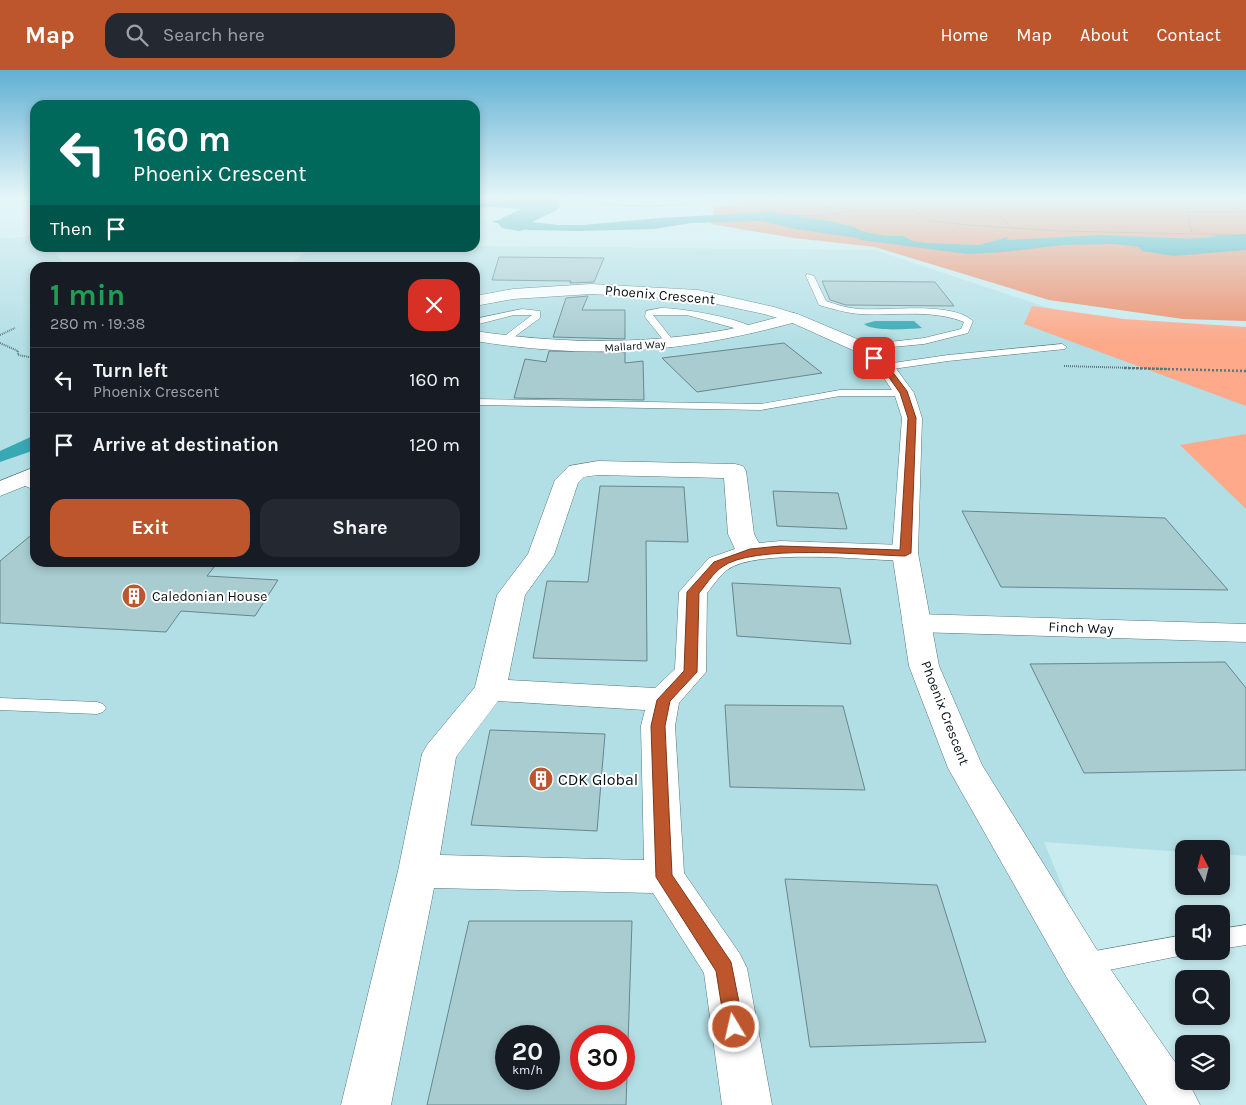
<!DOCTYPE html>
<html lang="en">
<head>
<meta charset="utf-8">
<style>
	:root { --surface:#171b24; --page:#242831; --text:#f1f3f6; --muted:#9ea1a6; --line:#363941; --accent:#bd562c }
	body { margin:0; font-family:Karla,sans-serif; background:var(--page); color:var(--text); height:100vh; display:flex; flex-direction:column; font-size:19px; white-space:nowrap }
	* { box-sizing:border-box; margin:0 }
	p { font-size:16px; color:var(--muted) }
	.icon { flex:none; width:28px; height:28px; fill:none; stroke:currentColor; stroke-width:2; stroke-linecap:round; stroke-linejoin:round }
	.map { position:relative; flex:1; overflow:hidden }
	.details { position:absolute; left:30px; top:192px; width:450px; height:305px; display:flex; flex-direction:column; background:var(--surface); border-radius:15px; box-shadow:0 2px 8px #0003 }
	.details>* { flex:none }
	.guide { position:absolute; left:30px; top:30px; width:450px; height:152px; border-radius:15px; box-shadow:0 2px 8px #0003; background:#00695c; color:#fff; overflow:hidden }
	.needle { width:32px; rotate:353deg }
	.controls { position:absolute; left:1175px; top:770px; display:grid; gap:10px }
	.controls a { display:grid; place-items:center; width:55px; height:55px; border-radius:10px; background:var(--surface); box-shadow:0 2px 8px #0003; font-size:25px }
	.speed { position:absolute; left:495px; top:955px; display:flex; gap:10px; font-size:25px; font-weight:700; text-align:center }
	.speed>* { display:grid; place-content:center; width:65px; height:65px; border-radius:50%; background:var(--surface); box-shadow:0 2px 8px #0003; line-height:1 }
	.speed small { font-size:12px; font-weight:400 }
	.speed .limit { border:8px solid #d22; background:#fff; color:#111 }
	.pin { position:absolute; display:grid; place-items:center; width:42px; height:42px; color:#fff; margin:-21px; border-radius:10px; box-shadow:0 2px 8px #0006 }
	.me { position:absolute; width:55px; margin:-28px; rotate:351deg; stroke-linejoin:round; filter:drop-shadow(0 0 4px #0008) }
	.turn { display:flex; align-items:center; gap:18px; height:105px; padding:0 20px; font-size:22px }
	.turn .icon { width:65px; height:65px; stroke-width:2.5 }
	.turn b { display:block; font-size:35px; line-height:42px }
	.then { display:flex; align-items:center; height:48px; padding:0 20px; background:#0003; gap:10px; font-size:19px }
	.round { display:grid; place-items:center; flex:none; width:52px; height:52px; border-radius:15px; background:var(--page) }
	.overview { display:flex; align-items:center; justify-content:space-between; height:85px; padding:0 20px }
	h1 { font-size:30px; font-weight:700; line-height:38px; color:#1e9e55 }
	.button { display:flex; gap:10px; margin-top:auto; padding:10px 20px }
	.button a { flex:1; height:58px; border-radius:15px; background:var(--accent); color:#fff; font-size:20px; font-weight:700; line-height:58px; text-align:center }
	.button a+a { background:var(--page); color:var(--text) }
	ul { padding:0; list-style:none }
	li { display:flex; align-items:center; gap:15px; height:65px; padding:0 20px; border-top:1px solid var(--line) }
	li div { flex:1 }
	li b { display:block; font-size:19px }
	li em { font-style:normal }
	header { display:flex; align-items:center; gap:30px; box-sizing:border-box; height:70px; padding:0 25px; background:var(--accent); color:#fff }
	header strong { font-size:24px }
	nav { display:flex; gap:28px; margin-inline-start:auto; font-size:18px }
	.search { width:350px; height:45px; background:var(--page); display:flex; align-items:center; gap:12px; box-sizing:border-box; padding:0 18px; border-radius:15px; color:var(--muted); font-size:19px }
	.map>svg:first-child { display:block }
</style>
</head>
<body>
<header>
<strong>Map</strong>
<div class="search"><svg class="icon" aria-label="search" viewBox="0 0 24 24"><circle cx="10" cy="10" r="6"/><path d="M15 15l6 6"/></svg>Search here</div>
<nav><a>Home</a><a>Map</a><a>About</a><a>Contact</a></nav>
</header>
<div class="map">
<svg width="1246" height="1035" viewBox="0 0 1246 1035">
	<rect width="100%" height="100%" fill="#c7ebef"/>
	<path fill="#b2dfe5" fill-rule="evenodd" d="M29,166L35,167V178H52L66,197L35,198V492H475V198L286,197L311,178H475V176L875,180L1073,246L1246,312V786L1221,784V779H1184V782L1044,772L1152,1035H0V169ZM506,966H549V1009H506ZM581,966H624V1009H581Z"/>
	<g fill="#fda98a">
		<polygon points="1032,236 1124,249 1246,257 1246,336 1024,254"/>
		<polygon points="1246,364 1246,439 1180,375"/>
	</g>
	<polygon fill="#ed8f6c" points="763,127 1246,127 1246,251 1183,249 1049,230 875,177 794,168 711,154 714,138 754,131"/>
	<g fill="#38a9b4">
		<path d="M527,131L556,133C551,142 543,145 533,149L532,152L558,155H583L660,148L769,142L829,151L852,156L861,161L886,166H903L913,171L925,173L979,175L1008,167L1007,170L1101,165L1196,169L1192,171L1149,173L1156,175H1199L1205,169L1218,165L1246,166V171L1226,172L1223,176L1210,178L1169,180L1114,174L1063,175L1004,182L967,184L861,170L857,168L795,159L762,151L691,153L654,159L578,161L529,160L507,157L492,151L525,146L536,138L526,136Z"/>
		<path d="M875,251H914L922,258C908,259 874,262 864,254Z"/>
		<polygon points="35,365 35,380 0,392 0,381"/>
	</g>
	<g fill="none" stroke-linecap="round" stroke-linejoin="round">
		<g fill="#38a9b4" fill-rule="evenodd">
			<polygon points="475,127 549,128 557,130 560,135 557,140 530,153 528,159 519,161 502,158 498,153 502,148 521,139 492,137 475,138"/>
			<polygon points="1246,164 1246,180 1174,186 1142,181 1138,176 1142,171 1151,168 1174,170"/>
		</g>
	</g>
	<g fill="#a8ccd0" stroke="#66878b" fill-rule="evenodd">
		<polygon points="499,187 604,188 594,212 570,213 571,211 492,210"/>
		<polygon points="822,211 935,212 954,236 846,235 830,230"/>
		<polygon points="588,226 582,240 625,240 625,269 553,267 566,228"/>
		<polygon points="784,273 822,303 697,322 662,288"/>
		<polygon points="549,281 625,282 625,293 643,291 644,330 514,328 525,289 546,292"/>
		<polygon points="600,416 684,417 688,472 646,471 647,591 533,588 547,511 588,512"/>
		<polygon points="773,421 838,423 847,459 777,456"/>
		<polygon points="962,441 1165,448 1228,520 1001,517"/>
		<polygon points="35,462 35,492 218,492 207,506 278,510 255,546 181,541 166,562 0,553 0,491"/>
		<polygon points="732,513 840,518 851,574 737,566"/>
		<polygon points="1225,592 1246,618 1246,700 1084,703 1030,594"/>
		<polygon points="725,635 843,636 865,720 730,717"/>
		<polygon points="490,660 605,664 597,761 471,755"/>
		<polygon points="785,809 937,815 986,972 810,977"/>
		<path d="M469,851H632L626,1035H427ZM506,966H549V1009H506ZM581,966H624V1009H581Z"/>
	</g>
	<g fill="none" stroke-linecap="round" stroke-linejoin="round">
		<defs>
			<g id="lane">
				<path d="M807,204L814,206L826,231C837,235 848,238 859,239C889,241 951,231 973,251L968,263L924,274L860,280L858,278L863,275L924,268L961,259L964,252C931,239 895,246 860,244C846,243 833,239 819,235L806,206Z"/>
				<path d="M661,238C681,238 742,248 757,260L752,263L687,245H653L676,274L671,277L668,276L645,247L646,241Z"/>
				<polygon points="522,239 540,241 540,248 506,273 500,273 498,271 532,245 514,245 475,255 475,249"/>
				<polygon points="1062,274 1067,277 1065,279 948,291 886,300 881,297 886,294 948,285"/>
				<polygon points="840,320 904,320 909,323 904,326 840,326 761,340 475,335 475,329 761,334"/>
				<polygon points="22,406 35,411 35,420 18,413 16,410"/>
				<polygon points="0,628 97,632 103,634 106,638 103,642 97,644 0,640"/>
				<polygon points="1246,855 1246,875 1221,879 1221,859"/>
				<polygon points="1184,865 1184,881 1193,881 1184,885 1084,905 1076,902 1072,894 1076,886 1084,883"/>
			</g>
			<g id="street">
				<path d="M794,243L800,245L802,248L800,251C683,283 594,290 475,271V261C555,273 633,275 713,262C740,258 767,250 794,243Z"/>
				<path d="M598,391L735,394L743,396L746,401L754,464L759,473L780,471L905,475L914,477L918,483L914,489L905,491C866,490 756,478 727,500C719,506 713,516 707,523L706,602L679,633L675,656L684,803L740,884L747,898L772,1035H722L704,903L653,823L434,818L391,1035H341L398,801L422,684L427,675L475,617L497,525L528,484L555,410L569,396ZM598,405L724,408L728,464L735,479L709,488L679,522L675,599L655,618L508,610L525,525L554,485L578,413L584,407ZM498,631L645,640L641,656L644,790L440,785L456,687Z"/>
				<polygon points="916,544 1246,554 1246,572 916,562 906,559 902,553 906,547"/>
			</g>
			<g id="secondary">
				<polygon points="591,214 698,220 774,237 800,245 869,274 892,293 914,323 922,348 918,483 939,596 982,695 1097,880 1184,1005 1184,1011 1188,1011 1200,1035 1147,1035 1067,908 948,698 909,596 892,483 902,348 894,323 879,301 857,282 788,251 764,244 698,230 591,224 513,229 475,236 475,226 513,219"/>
				<polygon points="35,397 35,412 0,426 0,411"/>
			</g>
		</defs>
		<use href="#lane" stroke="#57787c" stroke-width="1"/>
		<use href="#street" stroke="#57787c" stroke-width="1"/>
		<use href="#secondary" stroke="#57787c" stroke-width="1"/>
		<g stroke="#5e7678" stroke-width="1" stroke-dasharray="1 1" stroke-linecap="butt">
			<path d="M564,127C600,135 639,138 675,135C687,134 698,131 710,130C736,129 761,131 787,127"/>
			<polyline points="956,127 998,145 1012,158"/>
			<polyline points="1202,127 1244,141"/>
			<polyline points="779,129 815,136 858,140 912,140 931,151 968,155 1060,161 1246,165"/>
			<path d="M747,130C769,150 823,147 851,141L848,139"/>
			<polyline points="912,140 920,138 923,134 914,127"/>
			<polyline points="1190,162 1192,162 1187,142 1246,142"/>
		</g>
		<g stroke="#5e7678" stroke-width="2" stroke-dasharray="1 1" stroke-linecap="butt">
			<polyline points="0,265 15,258"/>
			<polyline points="0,273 18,281 18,285 35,288"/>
			<polyline points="1064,296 1169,299"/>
		</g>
		<polyline stroke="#5e7678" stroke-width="2.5" stroke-dasharray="2 2" stroke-linecap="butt" points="1124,298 1246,301"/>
		<use href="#lane" fill="#fff" fill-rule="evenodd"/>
		<use href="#street" fill="#fff" fill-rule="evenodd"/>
		<use href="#secondary" fill="#fff" fill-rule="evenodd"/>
	</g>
	<linearGradient id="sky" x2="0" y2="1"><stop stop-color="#61b0d3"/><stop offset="0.47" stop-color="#e6f6f8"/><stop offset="1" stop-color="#e6f6f8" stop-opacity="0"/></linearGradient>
	<rect width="1246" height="272" fill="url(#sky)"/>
	<path fill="#bd562c" stroke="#7b381d" d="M872,286H877L888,296L907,321L916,348L911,483L905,486C865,485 752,474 722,497C713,503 706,515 699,523L697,602L670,631L665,656L672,805L731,892L744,957L741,963L734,966L728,963L725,957L716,901L656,807L651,656L657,630L684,601L687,522L714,492L750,479L780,476L900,480L908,348L900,323L883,299L872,289Z"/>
	<defs>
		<symbol id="building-disc" viewBox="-11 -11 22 22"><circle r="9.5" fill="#bd562c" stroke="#fff"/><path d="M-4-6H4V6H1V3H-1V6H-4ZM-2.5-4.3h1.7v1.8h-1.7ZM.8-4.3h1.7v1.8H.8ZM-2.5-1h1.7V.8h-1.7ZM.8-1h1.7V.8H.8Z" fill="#fff"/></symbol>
	</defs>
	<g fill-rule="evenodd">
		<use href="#building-disc" x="120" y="512" width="28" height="28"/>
		<use href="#building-disc" x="527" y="695" width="28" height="28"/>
	</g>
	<g text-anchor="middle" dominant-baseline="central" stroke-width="4" stroke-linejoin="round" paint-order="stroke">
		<g font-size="11" fill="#051213" stroke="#fff">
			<text transform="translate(635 276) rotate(-4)">Mallard Way</text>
		</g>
		<g font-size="14" fill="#051213" stroke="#fff">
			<text transform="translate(660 225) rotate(5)">Phoenix Crescent</text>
			<text transform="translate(1081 558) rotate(2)">Finch Way</text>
			<text transform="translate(945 643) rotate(69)">Phoenix Crescent</text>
		</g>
		<g font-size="14" fill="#051213" stroke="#fff" text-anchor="start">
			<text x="152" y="526">Caledonian House</text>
		</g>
		<g font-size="16" fill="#051213" stroke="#fff" text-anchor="start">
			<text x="558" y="709">CDK Global</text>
		</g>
	</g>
</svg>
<div class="controls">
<a><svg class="needle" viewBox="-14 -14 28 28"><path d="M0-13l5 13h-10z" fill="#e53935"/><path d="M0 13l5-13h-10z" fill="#9ea1a6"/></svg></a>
<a><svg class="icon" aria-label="sound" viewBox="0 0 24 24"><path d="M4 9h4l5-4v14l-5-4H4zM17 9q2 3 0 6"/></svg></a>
<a><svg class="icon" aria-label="search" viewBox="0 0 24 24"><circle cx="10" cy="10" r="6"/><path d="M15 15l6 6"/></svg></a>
<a><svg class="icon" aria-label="layers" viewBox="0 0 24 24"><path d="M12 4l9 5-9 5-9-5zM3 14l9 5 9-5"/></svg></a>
</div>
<div class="speed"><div>20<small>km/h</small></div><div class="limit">30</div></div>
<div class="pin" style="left:874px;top:288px;background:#d93025"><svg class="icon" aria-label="arrive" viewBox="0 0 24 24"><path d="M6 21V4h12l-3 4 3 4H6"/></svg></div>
<svg class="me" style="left:734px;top:957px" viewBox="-20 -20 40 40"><circle r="17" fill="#bd562c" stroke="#fff" stroke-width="3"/><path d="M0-11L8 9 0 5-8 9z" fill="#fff"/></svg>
<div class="guide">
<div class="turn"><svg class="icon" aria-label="left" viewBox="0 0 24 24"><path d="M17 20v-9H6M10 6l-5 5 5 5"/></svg><div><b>160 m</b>Phoenix Crescent</div></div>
<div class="then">Then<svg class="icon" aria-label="arrive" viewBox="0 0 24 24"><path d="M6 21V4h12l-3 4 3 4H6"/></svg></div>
</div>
<section class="details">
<div class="overview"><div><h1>1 min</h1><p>280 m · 19:38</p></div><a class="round" style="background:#d93025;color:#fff"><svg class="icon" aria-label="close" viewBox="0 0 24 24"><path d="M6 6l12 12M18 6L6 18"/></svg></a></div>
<ul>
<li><svg class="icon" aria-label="left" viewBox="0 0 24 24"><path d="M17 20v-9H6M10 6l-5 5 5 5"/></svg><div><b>Turn left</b><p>Phoenix Crescent</p></div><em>160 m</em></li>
<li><svg class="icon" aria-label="arrive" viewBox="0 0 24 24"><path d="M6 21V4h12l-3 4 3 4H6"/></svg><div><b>Arrive at destination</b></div><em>120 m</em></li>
</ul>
<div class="button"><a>Exit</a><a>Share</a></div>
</section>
</div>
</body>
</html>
